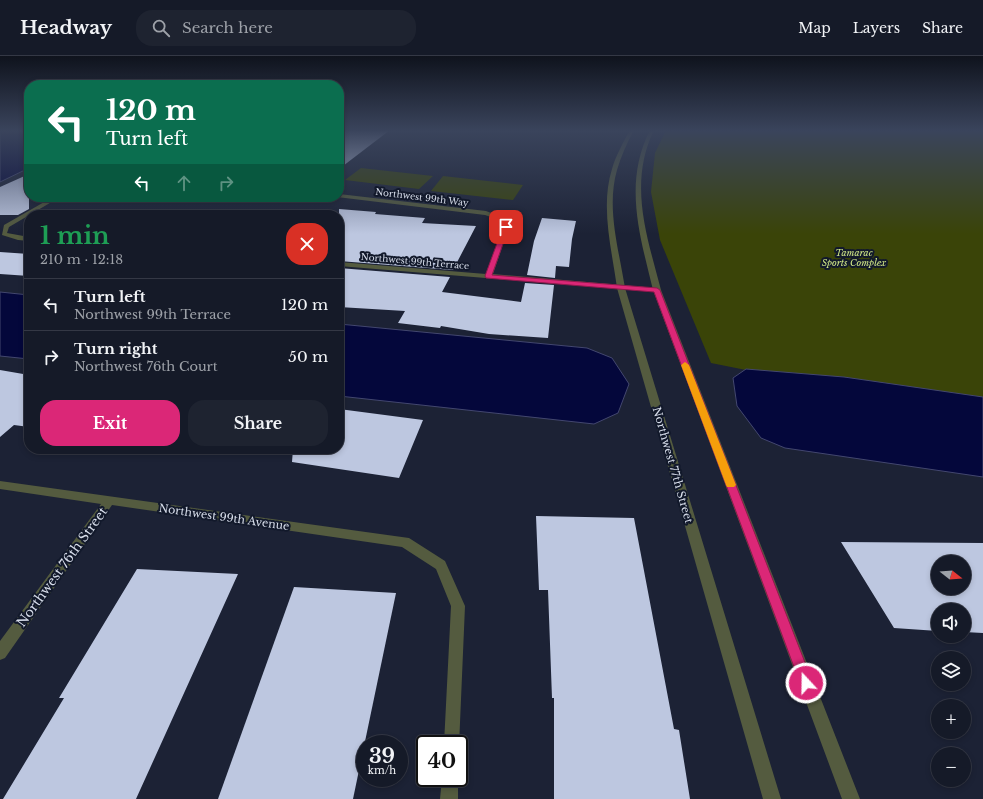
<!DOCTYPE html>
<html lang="en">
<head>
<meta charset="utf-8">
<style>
	:root { --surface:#151a28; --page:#1e2330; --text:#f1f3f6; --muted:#9da1a8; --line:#343845; --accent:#db2777 }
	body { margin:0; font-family:"Libre Baskerville",serif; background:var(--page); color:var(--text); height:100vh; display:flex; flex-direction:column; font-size:15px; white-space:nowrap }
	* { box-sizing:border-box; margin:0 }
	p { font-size:13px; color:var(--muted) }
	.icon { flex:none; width:22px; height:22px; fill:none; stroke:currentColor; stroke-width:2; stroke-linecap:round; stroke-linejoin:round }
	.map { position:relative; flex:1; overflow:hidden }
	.drawer { position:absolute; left:24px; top:154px; width:320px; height:244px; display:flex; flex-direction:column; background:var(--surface); border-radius:16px; box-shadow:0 2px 6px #0003,0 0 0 1px var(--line) }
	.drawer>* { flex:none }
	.hud { position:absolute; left:24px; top:24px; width:320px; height:122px; border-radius:16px; box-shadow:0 2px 6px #0003,0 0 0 1px var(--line); background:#0b6e4f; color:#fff; overflow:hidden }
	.needle { width:26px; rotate:107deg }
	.controls { position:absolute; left:931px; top:499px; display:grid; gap:8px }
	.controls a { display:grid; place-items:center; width:40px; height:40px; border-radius:50%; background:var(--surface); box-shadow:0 2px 6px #0003,0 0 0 1px var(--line); font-size:20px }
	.speed { position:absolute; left:356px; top:679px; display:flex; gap:8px; font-size:20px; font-weight:700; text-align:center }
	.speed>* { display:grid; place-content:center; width:52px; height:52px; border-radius:50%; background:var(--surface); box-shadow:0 2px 6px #0003,0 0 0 1px var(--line); line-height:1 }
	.speed small { font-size:10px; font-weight:400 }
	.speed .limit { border:2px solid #111; border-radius:6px; background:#fff; color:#111 }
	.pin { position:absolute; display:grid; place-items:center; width:34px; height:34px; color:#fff; margin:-17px; border-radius:8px; box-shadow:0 2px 6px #0006 }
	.me { position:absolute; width:44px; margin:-22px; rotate:339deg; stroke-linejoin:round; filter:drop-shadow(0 0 3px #0008) }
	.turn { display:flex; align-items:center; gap:14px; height:84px; padding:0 16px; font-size:18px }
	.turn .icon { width:52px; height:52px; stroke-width:2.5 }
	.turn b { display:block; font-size:28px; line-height:34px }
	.lanes { display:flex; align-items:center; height:38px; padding:0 16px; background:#0003; justify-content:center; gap:20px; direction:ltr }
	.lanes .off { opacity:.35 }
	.round { display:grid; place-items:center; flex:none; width:42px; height:42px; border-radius:16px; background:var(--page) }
	.overview { display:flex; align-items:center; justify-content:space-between; height:68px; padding:0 16px }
	h1 { font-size:24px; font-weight:700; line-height:30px; color:#1e9e55 }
	.cta { display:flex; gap:8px; margin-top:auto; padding:8px 16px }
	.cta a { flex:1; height:46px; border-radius:16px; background:var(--accent); color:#fff; font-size:16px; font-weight:700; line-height:46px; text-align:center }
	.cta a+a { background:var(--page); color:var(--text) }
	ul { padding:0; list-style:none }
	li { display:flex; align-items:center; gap:12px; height:52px; padding:0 16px; border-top:1px solid var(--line) }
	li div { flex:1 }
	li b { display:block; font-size:15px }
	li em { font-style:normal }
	header { display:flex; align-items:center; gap:24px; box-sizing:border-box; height:56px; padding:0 20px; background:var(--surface); border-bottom:1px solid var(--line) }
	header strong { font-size:19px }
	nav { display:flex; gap:22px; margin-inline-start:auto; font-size:14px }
	.search { width:280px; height:36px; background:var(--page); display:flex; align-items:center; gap:10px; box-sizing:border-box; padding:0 14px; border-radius:16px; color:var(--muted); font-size:15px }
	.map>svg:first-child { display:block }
</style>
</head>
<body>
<header>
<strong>Headway</strong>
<div class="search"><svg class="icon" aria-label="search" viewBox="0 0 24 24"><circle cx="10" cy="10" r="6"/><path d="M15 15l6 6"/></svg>Search here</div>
<nav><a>Map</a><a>Layers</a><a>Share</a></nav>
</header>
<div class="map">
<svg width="983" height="743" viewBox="0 0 983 743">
	<rect width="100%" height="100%" fill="#1c2235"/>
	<g fill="#3a4408">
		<polygon points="666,74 983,74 983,348 756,316 711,307 660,184 651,136 655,97"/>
		<polygon points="361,112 433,120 419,133 345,124"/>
		<polygon points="443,120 523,129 513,144 431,135"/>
	</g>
	<g fill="#04073b" stroke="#43476f">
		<polygon points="0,74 29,74 29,112 0,126"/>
		<polygon points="0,236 29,239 29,303 0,300"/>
		<polygon points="339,268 587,292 612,302 629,328 618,357 594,368 339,340"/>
		<polygon points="746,313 844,321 983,341 983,421 785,392 761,382 737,350 733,322"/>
	</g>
	<g fill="#bdc7e0" fill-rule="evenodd">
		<polygon points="339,74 390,74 339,113"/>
		<polygon points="29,118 29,153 18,159 0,159 0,131"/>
		<polygon points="339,153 376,156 375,158 425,162 422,167 476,170 453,214 339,205"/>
		<polygon points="542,162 576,165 572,183 569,211 556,210 555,222 527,219 534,185"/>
		<polygon points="0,196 29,198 29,220 0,218"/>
		<polygon points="339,212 450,221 442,236 521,246 525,227 554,229 548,282 489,278 441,270 440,272 398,267 405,255 339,251"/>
		<polygon points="0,314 29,319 29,371 14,369 0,381"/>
		<polygon points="339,353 423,364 399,422 292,406 293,393 339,393"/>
		<polygon points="536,460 634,462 674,673 679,674 690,743 554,743 554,642 552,642 548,534 539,534"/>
		<path d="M841,486L983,487V577L964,576V554H938V575L894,572ZM938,506H964V532H938Z"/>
		<polygon points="137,513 238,518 136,743 3,743 64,642 59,642"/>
		<polygon points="294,531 396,537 353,743 218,743"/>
	</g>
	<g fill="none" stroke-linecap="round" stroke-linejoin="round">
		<g fill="#545b3f" fill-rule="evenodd">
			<polygon points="339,138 486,155 504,162 509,171 493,218 657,232 661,234 657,236 339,210 339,206 486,218 503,171 500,164 485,159 337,141 339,141"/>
			<polygon points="53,141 60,141 9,171 7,177 29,181 29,185 18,184 2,179 4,169"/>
			<polygon points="0,425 409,482 445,505 465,550 459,690 459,688 444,688 451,550 436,513 402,491 112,449 5,602 0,604 0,585 101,448 0,433"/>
			<polygon points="442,722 458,722 458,743 440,743"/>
		</g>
		<g fill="#545b3f" fill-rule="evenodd">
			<path d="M630,74H634C627,87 621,100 617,114C606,152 619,194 625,232L781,743H763L617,232C612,194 600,151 612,113C616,99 623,87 630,74Z"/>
			<path d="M650,74H654C628,128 647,180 661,234L860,743H842L653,234C640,180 623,127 650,74Z"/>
		</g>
	</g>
	<linearGradient id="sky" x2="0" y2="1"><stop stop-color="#0f131d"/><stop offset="0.42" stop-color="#3a445c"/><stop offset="1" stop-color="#3a445c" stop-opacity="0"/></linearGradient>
	<rect width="983" height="178" fill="url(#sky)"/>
	<polygon fill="#db2777" stroke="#8e194d" points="506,169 509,171 492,219 657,232 660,234 813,627 811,632 806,634 802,632 800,627 654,236 486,222 485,220 503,171"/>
	<polygon fill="#f59e0b" points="685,306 689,309 736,429 734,431 727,431 726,429 681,309"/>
	<g text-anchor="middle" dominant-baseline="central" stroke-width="4" stroke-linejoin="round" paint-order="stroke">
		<g font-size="9" fill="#d6dce9" stroke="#12192b">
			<text transform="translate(422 141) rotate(7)">Northwest 99th Way</text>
			<text transform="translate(415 205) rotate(5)">Northwest 99th Terrace</text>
		</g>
		<g font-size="9" font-style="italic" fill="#d4eb88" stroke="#12192b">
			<text x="854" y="196">Tamarac<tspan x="854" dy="10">Sports Complex</tspan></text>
		</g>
		<g font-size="11" fill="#d6dce9" stroke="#12192b">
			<text transform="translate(673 409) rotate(74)">Northwest 77th Street</text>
			<text transform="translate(224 461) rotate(8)">Northwest 99th Avenue</text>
		</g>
		<g font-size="13" fill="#d6dce9" stroke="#12192b">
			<text transform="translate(62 511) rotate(-54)">Northwest 76th Street</text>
		</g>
	</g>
</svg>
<div class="controls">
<a><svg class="needle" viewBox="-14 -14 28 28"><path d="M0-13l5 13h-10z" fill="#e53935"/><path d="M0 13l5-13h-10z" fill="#9da1a8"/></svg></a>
<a><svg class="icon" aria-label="sound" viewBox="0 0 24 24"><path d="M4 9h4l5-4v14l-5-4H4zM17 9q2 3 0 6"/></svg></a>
<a><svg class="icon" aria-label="layers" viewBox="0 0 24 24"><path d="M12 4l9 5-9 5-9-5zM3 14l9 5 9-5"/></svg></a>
<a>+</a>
<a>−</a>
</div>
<div class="speed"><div>39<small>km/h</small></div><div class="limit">40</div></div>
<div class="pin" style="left:506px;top:171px;background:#d93025"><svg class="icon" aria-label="arrive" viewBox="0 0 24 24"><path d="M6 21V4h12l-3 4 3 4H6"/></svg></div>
<svg class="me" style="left:806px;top:627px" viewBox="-20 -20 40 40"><circle r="17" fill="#db2777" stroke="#fff" stroke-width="3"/><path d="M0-11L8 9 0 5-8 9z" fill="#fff"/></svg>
<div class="hud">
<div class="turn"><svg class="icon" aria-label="left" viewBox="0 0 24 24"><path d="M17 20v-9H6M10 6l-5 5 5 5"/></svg><div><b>120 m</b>Turn left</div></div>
<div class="lanes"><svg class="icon" aria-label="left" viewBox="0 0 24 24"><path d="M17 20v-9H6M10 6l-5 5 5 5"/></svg><svg class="icon off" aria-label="ahead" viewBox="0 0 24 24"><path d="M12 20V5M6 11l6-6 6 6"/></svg><svg class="icon off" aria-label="right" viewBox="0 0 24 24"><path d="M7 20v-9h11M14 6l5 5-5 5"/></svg></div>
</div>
<section class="drawer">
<div class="overview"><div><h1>1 min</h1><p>210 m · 12:18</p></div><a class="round" style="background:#d93025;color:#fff"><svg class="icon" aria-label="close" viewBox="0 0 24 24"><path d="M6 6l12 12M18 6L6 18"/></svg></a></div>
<ul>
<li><svg class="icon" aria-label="left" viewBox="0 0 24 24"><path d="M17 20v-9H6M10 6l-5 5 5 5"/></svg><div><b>Turn left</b><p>Northwest 99th Terrace</p></div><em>120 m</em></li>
<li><svg class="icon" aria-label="right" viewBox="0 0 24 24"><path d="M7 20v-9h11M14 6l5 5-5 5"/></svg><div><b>Turn right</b><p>Northwest 76th Court</p></div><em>50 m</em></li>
</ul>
<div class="cta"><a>Exit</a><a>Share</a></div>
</section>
</div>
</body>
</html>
